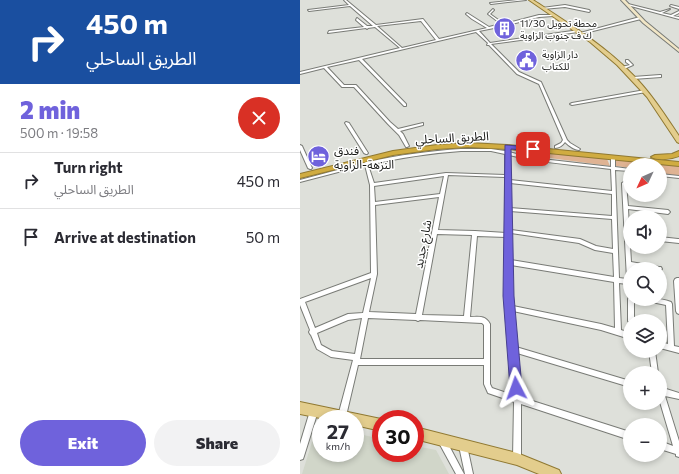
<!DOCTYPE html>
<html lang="en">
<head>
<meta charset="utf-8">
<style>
	:root { --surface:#fff; --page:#f2f2f3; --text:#2b2b33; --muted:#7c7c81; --line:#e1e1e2; --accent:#6f62dc }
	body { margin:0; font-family:Commissioner,"Noto Sans Arabic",sans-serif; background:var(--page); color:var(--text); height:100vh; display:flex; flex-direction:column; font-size:15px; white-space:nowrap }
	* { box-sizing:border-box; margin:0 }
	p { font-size:13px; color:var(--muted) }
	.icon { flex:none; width:22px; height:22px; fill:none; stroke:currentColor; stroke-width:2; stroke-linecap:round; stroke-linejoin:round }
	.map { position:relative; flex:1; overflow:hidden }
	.details { display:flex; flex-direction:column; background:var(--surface); width:300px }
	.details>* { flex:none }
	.top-card { background:#1a4fa0; color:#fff; overflow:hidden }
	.needle { width:26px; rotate:226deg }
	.buttons { position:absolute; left:323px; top:158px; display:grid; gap:8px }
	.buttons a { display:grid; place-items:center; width:44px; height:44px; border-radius:50%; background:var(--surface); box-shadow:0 2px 6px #0003; font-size:20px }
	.speed { position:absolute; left:12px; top:410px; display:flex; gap:8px; font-size:20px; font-weight:700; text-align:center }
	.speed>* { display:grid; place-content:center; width:52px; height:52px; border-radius:50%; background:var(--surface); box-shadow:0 2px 6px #0003; line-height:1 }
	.speed small { font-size:10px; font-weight:400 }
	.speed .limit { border:6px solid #d22; background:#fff; color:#111 }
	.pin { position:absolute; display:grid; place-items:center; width:34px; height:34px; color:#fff; margin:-17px; border-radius:8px; box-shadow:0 2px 6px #0006 }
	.me { position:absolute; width:44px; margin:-22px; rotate:356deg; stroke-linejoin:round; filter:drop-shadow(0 0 3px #0008) }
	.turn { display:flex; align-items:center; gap:14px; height:84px; padding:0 20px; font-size:18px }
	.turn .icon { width:52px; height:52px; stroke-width:2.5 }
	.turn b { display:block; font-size:28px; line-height:34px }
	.round { display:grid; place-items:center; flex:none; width:42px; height:42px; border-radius:21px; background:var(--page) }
	.headline { display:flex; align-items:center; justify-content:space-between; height:68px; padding:0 20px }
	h1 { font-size:24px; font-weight:800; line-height:30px; color:var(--accent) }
	.button { display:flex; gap:8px; margin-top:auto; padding:8px 20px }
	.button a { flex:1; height:46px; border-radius:24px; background:var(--accent); color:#fff; font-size:16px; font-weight:800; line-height:46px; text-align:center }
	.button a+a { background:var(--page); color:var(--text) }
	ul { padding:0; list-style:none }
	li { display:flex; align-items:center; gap:12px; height:56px; padding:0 20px; border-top:1px solid var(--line) }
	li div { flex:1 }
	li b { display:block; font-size:15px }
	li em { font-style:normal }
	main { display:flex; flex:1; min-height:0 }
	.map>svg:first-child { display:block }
</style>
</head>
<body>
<main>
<section class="details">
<div class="top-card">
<div class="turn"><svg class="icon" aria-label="right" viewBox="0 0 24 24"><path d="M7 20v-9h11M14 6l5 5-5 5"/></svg><div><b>450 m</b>الطريق الساحلي</div></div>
</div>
<div class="headline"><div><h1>2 min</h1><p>500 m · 19:58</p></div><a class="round" style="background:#d93025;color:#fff"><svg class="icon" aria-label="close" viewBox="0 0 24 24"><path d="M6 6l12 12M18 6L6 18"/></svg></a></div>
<ul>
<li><svg class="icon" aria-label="right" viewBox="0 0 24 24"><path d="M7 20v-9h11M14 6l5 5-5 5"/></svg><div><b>Turn right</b><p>الطريق الساحلي</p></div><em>450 m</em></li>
<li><svg class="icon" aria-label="arrive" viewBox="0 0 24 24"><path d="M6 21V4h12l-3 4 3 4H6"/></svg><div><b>Arrive at destination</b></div><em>50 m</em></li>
</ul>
<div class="button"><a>Exit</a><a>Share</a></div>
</section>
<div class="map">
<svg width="379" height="474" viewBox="0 0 379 474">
	<rect width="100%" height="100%" fill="#dee0da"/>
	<polygon fill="#d1d6c9" points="17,426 21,426 21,453 55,453 55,433 81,439 81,453 115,453 115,446 136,450 149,474 2,474"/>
	<g fill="#dfb393">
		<polygon points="242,151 307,159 310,166 242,157"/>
		<polygon points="316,159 379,166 379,176 360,173 360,165 330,165 330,168 316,166"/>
	</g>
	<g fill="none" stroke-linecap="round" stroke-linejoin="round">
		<defs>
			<g id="street">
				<path d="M44,0H46L76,25L123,19L139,39L187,28L172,19L166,14L167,13L189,27L201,24L188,14L193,9L194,10L190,14L204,24L239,15H254L253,16L239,17L204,26L179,31L190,43L279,30L278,32L191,44L219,72L241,82L267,140L270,143L280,149L279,150C275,150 269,146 265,142C263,145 259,148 255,148V146L261,143L263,140L239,84L217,74L189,45H187L188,43L176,32L62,59L106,104V106H104L59,60L27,67L44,85H56L90,122L98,129L123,123V125L100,131L103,134L109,146L107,147H106L99,135L88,124L54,87H42L24,68L0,74V72L100,48L75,27L68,28L67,29L66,28L28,33L29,31L64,27L56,20L57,18L67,26H73L50,6L9,11L8,10L49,5ZM121,21L136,40L102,48L77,26Z"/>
				<polygon points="218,0 226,0 191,4 190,3"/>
				<polygon points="328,4 360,12 370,9 362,13 371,15 379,11 379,13 373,16 379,17 379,19 327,5"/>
				<polygon points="265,5 289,10 290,11 289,12 265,7 243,9 242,8"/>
				<polygon points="371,5 379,7 379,9 370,6"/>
				<polygon points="340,17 341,19 281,34 280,33"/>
				<polygon points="326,60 328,60 333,65 324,69 322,69 322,67 330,65 326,62"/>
				<polygon points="360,75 361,75 361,77 333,79 331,78 333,77"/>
				<polygon points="345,90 346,90 346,92 272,105 270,104 272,103"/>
				<polygon points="46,122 49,123 68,153 67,154 66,154 64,153 45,123"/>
				<polygon points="0,145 2,146 12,168 11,169 10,169 8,168 0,150"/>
				<path d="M161,149H191L205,151L206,149H207L209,150V152L224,156L242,159L311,167V157L313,156L315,157V167L330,169V171L315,170L319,278L327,279L322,184V183L330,178V181L326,184L328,206L368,210L370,212L368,214L328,209L331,262L359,267H361L362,269L360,271V269H346L331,267L332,269H330V292H328L327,284L319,283L321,330L330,333V339L301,330L213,311L216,347L330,381V387L217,353L220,397L330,432V440L221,404V458L220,461L217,462L214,461L213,458L214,402L188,393L184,384V365H58L46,416L45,419H39L38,416L53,360L31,357L17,349L11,335L10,334L9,332L10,330L0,305V299L71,273L70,185L65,165L0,182V180L64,163L66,162H68C99,155 130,151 161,149ZM161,151H191L205,154V175L146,173L74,183L68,165C99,158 130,153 161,151ZM209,155C242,163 277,165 311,169L312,191L210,180ZM148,175L205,177V210L206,233L175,231L138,230ZM144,176L140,194L75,202L74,186ZM210,183L312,194V216L210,208ZM139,197L116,314L69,312L77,274L75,205ZM210,211L312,219L313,249L296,246L280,239L211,230ZM211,233L279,243L295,250L313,253L314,277L211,260ZM137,234L172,235L164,316L122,315ZM177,236L206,237V296L213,395L192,388L190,384V324C185,315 179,317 170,317ZM211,265L314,282L315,328L301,324L213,306ZM71,278L63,313L48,314L15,328L5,302ZM62,318L55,354L32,351L21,345L17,333L48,320ZM68,318L116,320L118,321L120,320L182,323L184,325V359H60Z"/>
				<polygon points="360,174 379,176 379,178 360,176"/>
				<polygon points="360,237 378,239 379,239 379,243 360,241"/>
				<polygon points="377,278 379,278 379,314 377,313 376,311 374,281 375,279"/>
				<polygon points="329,297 330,297 330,299 334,299 334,321 330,321 330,323 328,321 328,299"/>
				<path d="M344,299C354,299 362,298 371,302L372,304L374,346L379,347V353L360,348V342L368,344L366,305L347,301H345Z"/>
				<polygon points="349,351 355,351 358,373 352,373"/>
				<polygon points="360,387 363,388 379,393 379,399 365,396 379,441 379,457 376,456 376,454 360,449 360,441 373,446 360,402"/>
				<polygon points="14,407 17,408 18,411 4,456 3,459 0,460 0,444 10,411 11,408"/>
				<polygon points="142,437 145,438 164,474 156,474 138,441 139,438"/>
				<polygon points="163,442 166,443 167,446 173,474 165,474 159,446 160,443"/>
			</g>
			<polygon id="secondary" points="321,0 325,0 345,21 379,49 379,52 343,23"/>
			<g id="primary">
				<path d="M229,0H233C268,23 304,45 333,75C351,93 365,115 379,136V143L377,142L347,97L317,65L290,42Z"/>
				<polygon points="0,402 81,419 81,431 55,425 55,419 25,419 0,414"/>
				<polygon points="115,427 217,453 259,470 261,474 239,474 217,465 115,439"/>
			</g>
			<g id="highway">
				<polygon points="168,143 207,145 379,162 379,166 207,149 168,147 137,149 93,155 0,178 0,174 93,151 137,145"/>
				<path d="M379,151V156C372,159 357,161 351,157L355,155L372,154Z"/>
			</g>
		</defs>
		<use href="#street" stroke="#797b76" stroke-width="2"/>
		<use href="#secondary" stroke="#797b76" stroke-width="2"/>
		<use href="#primary" stroke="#907932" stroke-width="2"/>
		<use href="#highway" stroke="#907932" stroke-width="2"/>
		<use href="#street" fill="#fff" fill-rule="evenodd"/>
		<use href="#secondary" fill="#f1e6c6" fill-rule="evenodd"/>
		<use href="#primary" fill="#e3cd8d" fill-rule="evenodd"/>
		<use href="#highway" fill="#d0ac41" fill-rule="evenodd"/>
	</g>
	<polygon fill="#6f62dc" stroke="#48408f" points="205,145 233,147 237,149 233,151 211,149 214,296 222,388 220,392 216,394 211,392 210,388 203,296"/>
	<defs>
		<symbol id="building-disc" viewBox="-11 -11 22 22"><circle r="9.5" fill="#6f62dc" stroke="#fff"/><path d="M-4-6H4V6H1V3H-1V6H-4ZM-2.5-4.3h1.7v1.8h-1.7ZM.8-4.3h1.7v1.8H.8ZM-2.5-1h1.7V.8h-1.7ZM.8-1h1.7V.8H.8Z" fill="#fff"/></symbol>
		<symbol id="civic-disc" viewBox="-11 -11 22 22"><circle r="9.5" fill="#6f62dc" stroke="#fff"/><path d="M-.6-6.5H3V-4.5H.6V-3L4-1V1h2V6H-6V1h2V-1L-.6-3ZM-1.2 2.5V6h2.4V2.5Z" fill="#fff"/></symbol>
		<symbol id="hotel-disc" viewBox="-11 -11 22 22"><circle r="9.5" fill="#6f62dc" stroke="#fff"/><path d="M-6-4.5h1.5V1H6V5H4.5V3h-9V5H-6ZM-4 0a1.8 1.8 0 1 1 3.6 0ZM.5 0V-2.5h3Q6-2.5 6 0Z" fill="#fff"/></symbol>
	</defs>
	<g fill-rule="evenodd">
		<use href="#building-disc" x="192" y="16" width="25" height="25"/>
		<use href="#civic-disc" x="214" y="48" width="25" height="25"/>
		<use href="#hotel-disc" x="6" y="144" width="25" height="25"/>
	</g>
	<g text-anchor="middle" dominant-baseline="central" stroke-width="3" stroke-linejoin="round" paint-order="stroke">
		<g font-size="10" fill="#181917" stroke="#fff" text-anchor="start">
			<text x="220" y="23">محطة تحويل 11/30<tspan x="220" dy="12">ك ف جنوب الزاوية</tspan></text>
			<text x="242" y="54">دار الزاوية<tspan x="242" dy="12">للكتاب</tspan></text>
		</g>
		<g font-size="12" fill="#181917" stroke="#fff">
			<text transform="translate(152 137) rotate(-3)">الطريق الساحلي</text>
			<text transform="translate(122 244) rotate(-79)">شارع جديد</text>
		</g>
		<g font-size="12" fill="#181917" stroke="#fff" text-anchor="start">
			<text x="34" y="150">فندق<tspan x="34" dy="14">النزهة-الزاوية</tspan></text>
		</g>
	</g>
</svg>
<div class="buttons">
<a><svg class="needle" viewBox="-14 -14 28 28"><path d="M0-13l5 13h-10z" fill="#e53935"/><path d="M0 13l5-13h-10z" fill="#7c7c81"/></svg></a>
<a><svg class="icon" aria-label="sound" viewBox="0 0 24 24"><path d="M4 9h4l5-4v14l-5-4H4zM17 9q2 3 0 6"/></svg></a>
<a><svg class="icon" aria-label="search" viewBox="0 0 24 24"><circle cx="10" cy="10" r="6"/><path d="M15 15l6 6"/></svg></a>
<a><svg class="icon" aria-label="layers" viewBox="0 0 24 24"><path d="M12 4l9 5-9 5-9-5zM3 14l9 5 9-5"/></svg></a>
<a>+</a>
<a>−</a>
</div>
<div class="speed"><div>27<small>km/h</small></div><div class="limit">30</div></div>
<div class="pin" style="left:233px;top:149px;background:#d93025"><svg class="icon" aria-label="arrive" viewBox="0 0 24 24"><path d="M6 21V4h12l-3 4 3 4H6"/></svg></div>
<svg class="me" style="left:216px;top:388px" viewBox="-20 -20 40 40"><path d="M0-17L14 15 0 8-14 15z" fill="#6f62dc" stroke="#fff" stroke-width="4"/></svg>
</div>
</main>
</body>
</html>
